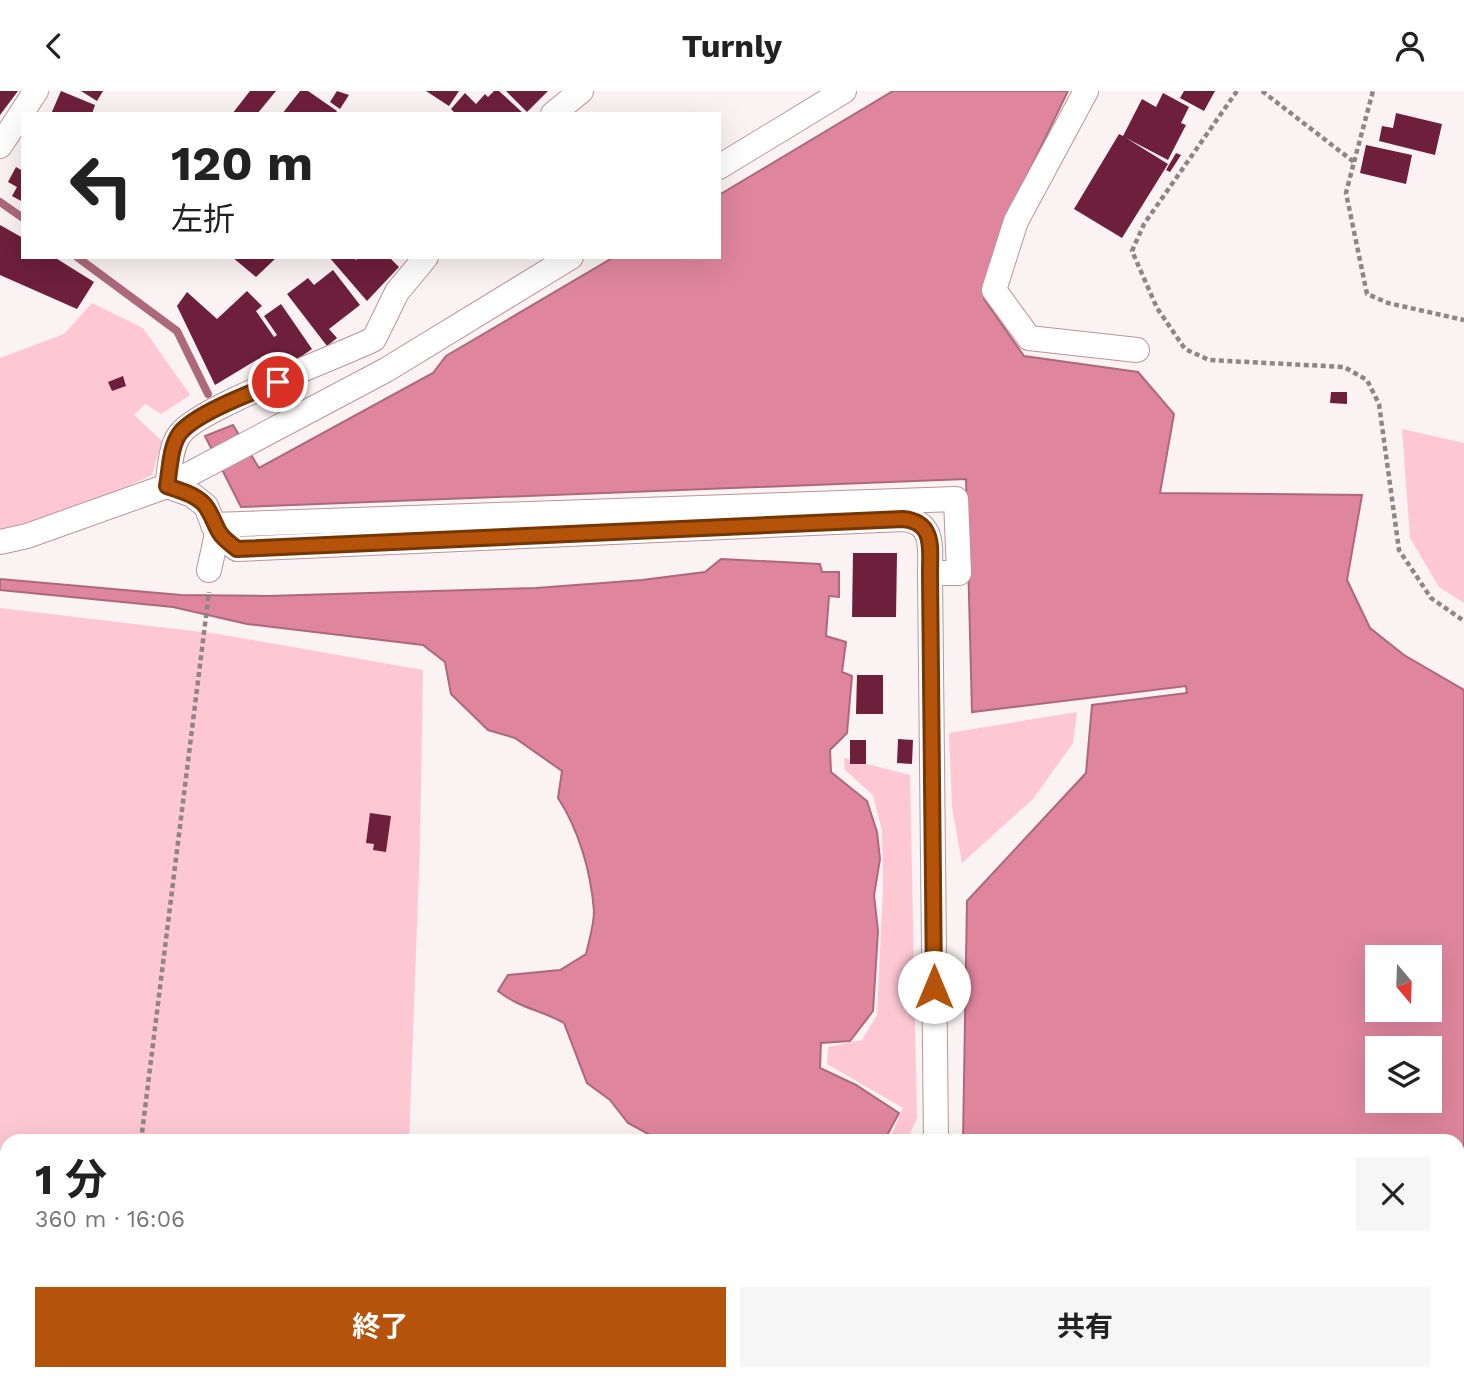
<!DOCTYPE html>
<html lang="ja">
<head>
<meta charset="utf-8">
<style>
	:root { --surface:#fff; --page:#f6f6f6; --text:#222; --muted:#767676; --accent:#b45309 }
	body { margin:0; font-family:"Work Sans","Noto Sans JP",sans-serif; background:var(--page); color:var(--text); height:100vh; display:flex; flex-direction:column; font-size:26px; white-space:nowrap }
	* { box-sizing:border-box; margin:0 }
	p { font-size:23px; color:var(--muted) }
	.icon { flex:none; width:38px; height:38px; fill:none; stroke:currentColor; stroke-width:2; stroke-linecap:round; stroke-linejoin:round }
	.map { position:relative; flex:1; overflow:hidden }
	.drawer { position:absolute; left:0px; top:1043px; width:1465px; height:247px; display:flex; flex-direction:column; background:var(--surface); border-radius:21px 21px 0 0; box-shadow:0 7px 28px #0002 }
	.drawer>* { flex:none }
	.banner { position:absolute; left:21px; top:21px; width:700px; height:147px; border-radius:0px; box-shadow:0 7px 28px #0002; background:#fff; color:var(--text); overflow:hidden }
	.needle { width:46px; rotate:161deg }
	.fabs { position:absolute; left:1365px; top:854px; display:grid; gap:14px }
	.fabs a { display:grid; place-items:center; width:77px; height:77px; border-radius:0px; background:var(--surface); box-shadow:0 7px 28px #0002; font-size:35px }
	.pin { position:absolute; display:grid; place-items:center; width:60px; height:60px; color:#fff; margin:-30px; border:4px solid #fff; border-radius:50%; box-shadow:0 2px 7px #0007 }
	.me { position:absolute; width:77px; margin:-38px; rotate:0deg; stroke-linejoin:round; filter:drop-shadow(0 0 5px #0008) }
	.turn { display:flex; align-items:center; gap:24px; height:147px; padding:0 35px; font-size:32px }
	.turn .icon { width:91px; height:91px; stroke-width:2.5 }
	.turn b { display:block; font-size:49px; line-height:60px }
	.round { display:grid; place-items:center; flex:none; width:74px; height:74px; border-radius:0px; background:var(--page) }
	.summary { display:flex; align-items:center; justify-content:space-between; height:119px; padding:0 35px }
	h1 { font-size:42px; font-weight:700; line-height:52px }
	.action { display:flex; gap:14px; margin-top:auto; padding:14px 35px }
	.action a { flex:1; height:80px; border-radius:0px; background:var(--accent); color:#fff; font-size:28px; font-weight:700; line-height:80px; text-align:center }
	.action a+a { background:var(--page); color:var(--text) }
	header { display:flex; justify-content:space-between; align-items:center; height:91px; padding:0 35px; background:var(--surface); font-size:32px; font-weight:700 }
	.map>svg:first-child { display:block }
</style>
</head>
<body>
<header><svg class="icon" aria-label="back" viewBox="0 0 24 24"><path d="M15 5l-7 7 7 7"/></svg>Turnly<svg class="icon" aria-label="person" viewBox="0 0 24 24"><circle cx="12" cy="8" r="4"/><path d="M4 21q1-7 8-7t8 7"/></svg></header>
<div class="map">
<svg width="1464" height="1289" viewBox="0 0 1464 1289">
	<rect width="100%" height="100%" fill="#faf2f3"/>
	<g fill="#fdc7d4">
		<polygon points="92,212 143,237 190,304 161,323 145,313 134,324 162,350 152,384 73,420 0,439 0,267 64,243"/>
		<polygon points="1402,338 1464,352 1464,512 1439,496 1410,447"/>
		<polygon points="0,517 218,543 423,579 420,752 409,1050 7,1050 7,1259 0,1259"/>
		<polygon points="1077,621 1073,652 1033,708 962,772 952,716 949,642"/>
		<polygon points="844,667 910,684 917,1027 906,1050 889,1050 903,1017 827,973 828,956 862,949 877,924 883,797 882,740 873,704 845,679"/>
		<polygon points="128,1283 737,1283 731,1289 127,1289"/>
		<polygon points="870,1283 910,1283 909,1289 869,1289"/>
	</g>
	<g fill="#df869e" stroke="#ac697b" stroke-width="2" fill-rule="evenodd">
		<path d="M893,0H1068L1007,126L984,208L1024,265L1138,281L1174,323L1160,402L1362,404L1347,489L1370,537L1404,564L1464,599V1289H955L956,1283H1458V1050H963L967,810L1086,682L1092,614L1187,602L1186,595L972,621L966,388L241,416L205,345L233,334L259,377L433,282L446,265L614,166H719V104ZM1377,866H1430V919H1377ZM1377,957H1430V1010H1377Z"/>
		<path d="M721,468L820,473L822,481H839V506L829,505L826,545L846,551L842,581L852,585L847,642L830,659L831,681L867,710L877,741L880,768L874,804L878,840L873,920L850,950L821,952L820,977L856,994L899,1022L884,1050H661L628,1032L610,1009L587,992L564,932C539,918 521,918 498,900L508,884L560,879L586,863C589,850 594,834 594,820C591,781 579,739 558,707L562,680L515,647L488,639L451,603L445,571L423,554L247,533L173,516L0,499V488L181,504L268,505L536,497L642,489L705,481Z"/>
	</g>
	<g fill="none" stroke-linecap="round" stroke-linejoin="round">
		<g stroke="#ac697b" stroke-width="8">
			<polyline points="0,111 23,127"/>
			<polyline points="77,166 177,240 208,303"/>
		</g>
	</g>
	<g fill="#6d1f3b">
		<polygon points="0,0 18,0 0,24"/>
		<polygon points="61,0 95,14 92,23 51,23"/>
		<polygon points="81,0 103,0 97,10"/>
		<polygon points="250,0 276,0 257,23 232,23"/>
		<polygon points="300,0 308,0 337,20 335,23 282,23"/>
		<polygon points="337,0 349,4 340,18 330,11"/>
		<polygon points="426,0 459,0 449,15"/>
		<polygon points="494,0 499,0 524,23 456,23 451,18 465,2 476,13 485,3 488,6"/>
		<polygon points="506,0 548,0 527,21"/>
		<polygon points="1184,0 1215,0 1204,20 1180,7"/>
		<polygon points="1163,2 1189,16 1181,32 1186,34 1168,69 1126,47 1168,73 1122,147 1074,118 1119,43 1123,45 1142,8 1156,16"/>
		<polygon points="1396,22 1442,33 1435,64 1379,50 1382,35 1393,37"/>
		<polygon points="1366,54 1412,64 1406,93 1360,82"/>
		<polygon points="1176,62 1181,64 1170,81 1166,79"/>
		<polygon points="16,76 23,80 23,111 12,105 17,96 8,91"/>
		<polygon points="0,134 23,147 23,166 54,166 94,191 77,218 0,184"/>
		<polygon points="232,166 277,166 256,186"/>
		<polygon points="329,166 353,166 356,169 359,166 389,166 399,176 367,210"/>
		<polygon points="333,179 360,214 329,238 337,247 327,255 287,203 308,187 314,194"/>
		<polygon points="247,200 262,215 256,220 274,246 277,244 264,225 281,213 312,258 282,279 279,275 268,282 258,268 215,294 177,215 187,201 217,228"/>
		<polygon points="123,285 126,295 112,300 108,291"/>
		<polygon points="1331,301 1347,301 1347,313 1330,312"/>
		<polygon points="853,462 897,462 896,526 852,526"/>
		<polygon points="857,584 883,584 883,623 856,623"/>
		<polygon points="898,648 913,649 912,673 897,672"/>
		<rect x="850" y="649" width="16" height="24"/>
		<polygon points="370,722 391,725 386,761 373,759 374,753 366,752"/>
	</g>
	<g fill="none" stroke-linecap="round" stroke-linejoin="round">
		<defs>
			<g id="street">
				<polyline points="1086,0 1016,130 994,199 1029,247 1137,259"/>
				<polyline points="553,23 581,0"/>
				<polyline points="0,55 36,0"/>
				<polyline points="719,76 844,0"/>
				<path d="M167,395L192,404L206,415L217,443L237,458L903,428C935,431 930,457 930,482L936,1050"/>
				<path d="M167,395C170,379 170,356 180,343C198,317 338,266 374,248L397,201L426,166"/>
				<polyline points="213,434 956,408 959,482 930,482"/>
				<polyline points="0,451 27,445 167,395 386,279 571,166"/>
				<polyline points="209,479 217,443"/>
				<polyline points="926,1289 927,1283"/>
			</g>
		</defs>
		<use href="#street" stroke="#b9959d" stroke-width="26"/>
		<g stroke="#8f8486" stroke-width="4.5" stroke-dasharray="5 3.5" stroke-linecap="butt">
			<polyline points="1237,0 1144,133 1132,160 1157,217 1185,258 1209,269 1344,276 1367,289 1379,313 1399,459 1431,507 1464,530"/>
			<polyline points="1262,0 1354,71 1346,102 1367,203 1388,212 1464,229"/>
			<polyline points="1354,71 1373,0"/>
			<polyline points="141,1050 209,501"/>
			<polyline points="0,1272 7,1273"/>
			<polyline points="86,1283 111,1286"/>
		</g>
		<use href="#street" stroke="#fff" stroke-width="24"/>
	</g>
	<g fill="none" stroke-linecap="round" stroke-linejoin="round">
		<defs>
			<path id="route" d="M278,291C253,301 196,322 180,342C170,355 170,379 167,395C180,400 199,404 207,417C221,440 212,439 237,458L903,428C935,431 930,457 930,482L934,896"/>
		</defs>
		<use href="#route" stroke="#753606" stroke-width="18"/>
		<use href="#route" stroke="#b45309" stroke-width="12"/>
	</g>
</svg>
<div class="fabs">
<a><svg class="needle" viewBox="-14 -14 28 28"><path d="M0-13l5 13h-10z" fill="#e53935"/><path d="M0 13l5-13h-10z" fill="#767676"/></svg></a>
<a><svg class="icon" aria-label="layers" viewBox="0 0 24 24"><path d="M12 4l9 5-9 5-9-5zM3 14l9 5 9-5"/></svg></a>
</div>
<div class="pin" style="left:278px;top:291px;background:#d93025"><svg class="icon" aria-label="arrive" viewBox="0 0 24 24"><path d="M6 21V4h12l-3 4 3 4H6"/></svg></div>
<svg class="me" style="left:934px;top:896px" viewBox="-20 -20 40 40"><circle r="19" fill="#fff"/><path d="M0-13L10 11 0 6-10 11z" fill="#b45309"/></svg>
<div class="banner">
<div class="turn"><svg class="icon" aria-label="left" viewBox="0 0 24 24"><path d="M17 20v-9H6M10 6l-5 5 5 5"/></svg><div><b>120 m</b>左折</div></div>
</div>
<section class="drawer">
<div class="summary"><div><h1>1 分</h1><p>360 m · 16:06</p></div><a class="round"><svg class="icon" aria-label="close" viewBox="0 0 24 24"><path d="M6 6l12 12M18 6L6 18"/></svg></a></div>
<div class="action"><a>終了</a><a>共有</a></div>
</section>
</div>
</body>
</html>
